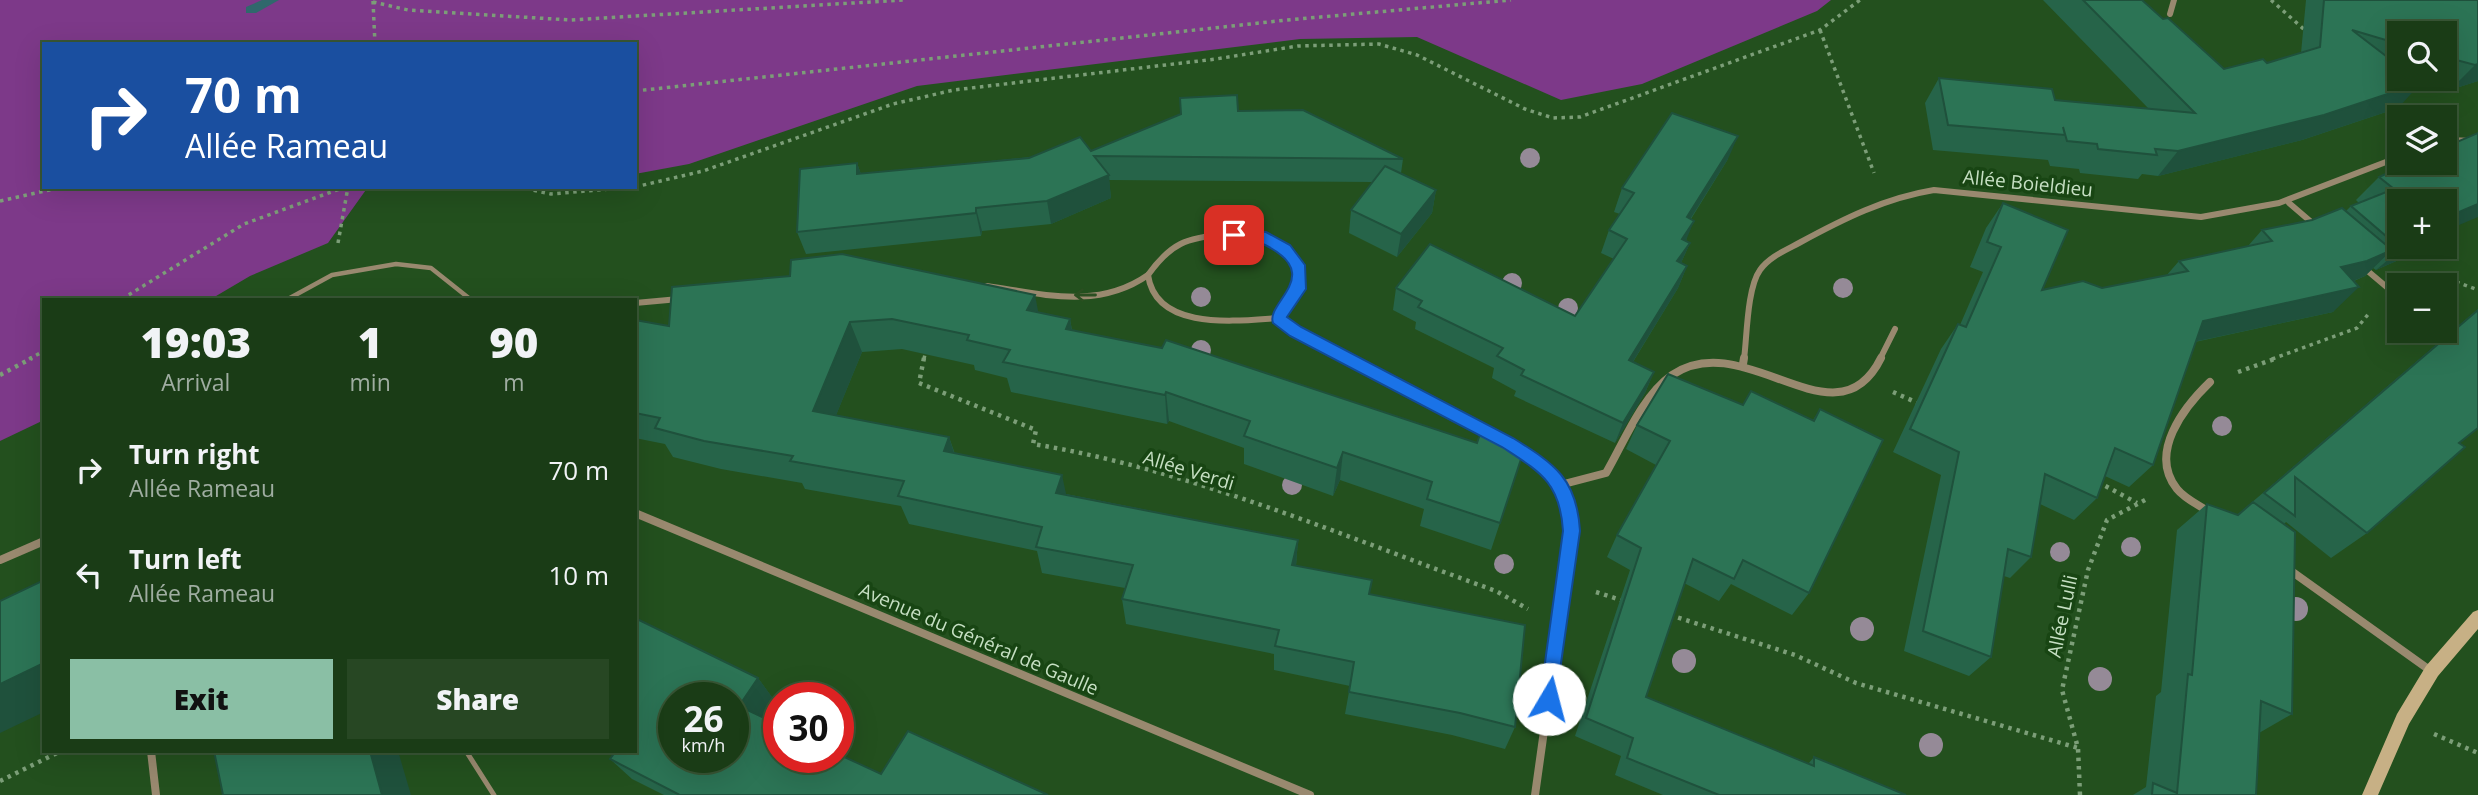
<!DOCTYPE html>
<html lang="en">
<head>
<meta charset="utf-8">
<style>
	:root { --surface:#1a3c16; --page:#274723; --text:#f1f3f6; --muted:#9fada1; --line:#385635; --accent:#8abfa5 }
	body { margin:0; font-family:"Open Sans",sans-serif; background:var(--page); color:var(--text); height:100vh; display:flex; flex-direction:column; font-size:26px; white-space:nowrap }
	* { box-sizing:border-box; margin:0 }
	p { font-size:23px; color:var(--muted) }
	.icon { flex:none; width:38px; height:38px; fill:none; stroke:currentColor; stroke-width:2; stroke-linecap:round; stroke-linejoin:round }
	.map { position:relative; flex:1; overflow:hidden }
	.details { position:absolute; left:42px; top:298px; width:595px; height:455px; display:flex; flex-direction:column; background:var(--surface); border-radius:0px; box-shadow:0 7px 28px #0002,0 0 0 2px var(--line) }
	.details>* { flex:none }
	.guide { position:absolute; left:42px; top:42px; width:595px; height:147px; border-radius:0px; box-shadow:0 7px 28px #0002,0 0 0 2px var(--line); background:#1a4fa0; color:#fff; overflow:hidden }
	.fabs { position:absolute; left:2387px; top:21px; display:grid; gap:14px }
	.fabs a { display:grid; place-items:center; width:70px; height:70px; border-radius:0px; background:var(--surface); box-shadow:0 7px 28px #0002,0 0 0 2px var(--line); font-size:35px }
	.speed { position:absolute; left:658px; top:682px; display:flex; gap:14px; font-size:35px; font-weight:700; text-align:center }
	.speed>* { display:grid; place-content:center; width:91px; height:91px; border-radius:50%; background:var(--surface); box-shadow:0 7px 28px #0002,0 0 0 2px var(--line); line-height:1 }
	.speed small { font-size:18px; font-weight:400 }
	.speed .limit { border:10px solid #d22; background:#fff; color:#111 }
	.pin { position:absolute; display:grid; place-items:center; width:60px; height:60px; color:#fff; margin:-30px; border-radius:14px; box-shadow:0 4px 10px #0006 }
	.me { position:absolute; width:77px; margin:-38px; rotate:8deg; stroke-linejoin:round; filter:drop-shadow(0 0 5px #0008) }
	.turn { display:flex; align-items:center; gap:24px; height:147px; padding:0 28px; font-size:32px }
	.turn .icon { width:91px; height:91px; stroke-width:2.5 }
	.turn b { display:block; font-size:49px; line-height:60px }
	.eta { display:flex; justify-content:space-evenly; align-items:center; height:119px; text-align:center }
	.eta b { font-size:42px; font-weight:800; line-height:49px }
	.primary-button { display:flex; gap:14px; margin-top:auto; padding:14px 28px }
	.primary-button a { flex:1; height:80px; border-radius:0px; background:var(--accent); color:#111; font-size:28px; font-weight:800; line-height:80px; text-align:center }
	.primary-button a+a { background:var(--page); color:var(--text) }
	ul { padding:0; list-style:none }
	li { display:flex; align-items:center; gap:21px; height:105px; padding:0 28px }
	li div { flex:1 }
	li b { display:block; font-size:26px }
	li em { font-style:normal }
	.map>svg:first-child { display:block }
</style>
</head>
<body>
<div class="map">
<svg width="2478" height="795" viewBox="0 0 2478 795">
	<rect width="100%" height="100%" fill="#23501e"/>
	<polygon fill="#7d3989" points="0,0 1831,0 1817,11 1642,84 1561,100 1417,37 1300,39 917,86 689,164 635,174 635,44 44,44 44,187 368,187 328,243 250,276 211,299 44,299 44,420 0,441"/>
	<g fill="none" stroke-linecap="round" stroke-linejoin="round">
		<polygon fill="#30686c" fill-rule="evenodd" points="262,0 279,0 256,13 246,13 246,7"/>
		<g stroke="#7c9e78" stroke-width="3.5" stroke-dasharray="3.5 4.5" stroke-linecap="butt">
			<polyline points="2271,0 2307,32"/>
			<polyline points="373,1 375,44"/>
			<polyline points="373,2 408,10 570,20 903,0"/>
			<polyline points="1820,30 1874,173"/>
			<polyline points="635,91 1287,20 1511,0"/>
			<polyline points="2389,106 2402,117"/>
			<polyline points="518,187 551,194 633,187"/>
			<polyline points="635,187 703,171 893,104 954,90 1216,59 1298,46 1379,44 1417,55 1525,109 1553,118 1580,117 1820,30 1860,0"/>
			<polyline points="0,201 63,187"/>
			<polyline points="338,243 348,187"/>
			<polyline points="2416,281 2459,283 2478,290"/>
			<polyline points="122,299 244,224 345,187"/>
			<polyline points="29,359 44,351"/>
			<polyline points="924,359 926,349"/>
			<polyline points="2272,359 2357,328 2370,312"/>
		</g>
		<g stroke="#7c9e78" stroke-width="4.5" stroke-dasharray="3.5 5" stroke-linecap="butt">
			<path d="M924,358L919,383L1036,430L1033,444C1188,469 1348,538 1496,591L1528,609"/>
			<polyline points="2238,372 2277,358"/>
			<polyline points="0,375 32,358"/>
			<polyline points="1893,392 1920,404"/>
			<polyline points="2098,482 2137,503"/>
			<polyline points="1596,592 1624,601"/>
			<polyline points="1670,615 1795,655 1856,683 2078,748"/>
			<polyline points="2434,734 2478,753"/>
			<polyline points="0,781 61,751"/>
			<polyline points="2080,795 2078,748 2062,690 2088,570 2107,520 2147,499"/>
		</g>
		<polyline stroke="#99896f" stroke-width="4.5" points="288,299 332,275 396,264 431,268 470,299"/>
		<polyline stroke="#99896f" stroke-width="5" points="466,751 494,795"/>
		<g stroke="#99896f" stroke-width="6">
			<polyline points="2170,14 2174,0"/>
			<polyline points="2445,140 2478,141"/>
			<polyline points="2289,203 2317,227"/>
			<path d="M1225,234C1254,236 1316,247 1297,291C1293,301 1285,310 1278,318C1235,321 1156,331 1148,275C1171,243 1186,238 1225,234Z"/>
			<polyline points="2363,267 2389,289"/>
			<path d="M987,286C1043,294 1098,310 1148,275"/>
			<polyline points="635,303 679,299"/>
			<polyline points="1278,318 1350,359"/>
			<path d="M1744,359C1747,337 1747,288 1760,270C1769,257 1786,250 1799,243C1843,219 1885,198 1934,190L2201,217L2279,203L2399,157"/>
			<polyline points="1880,359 1895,329"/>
		</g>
		<g stroke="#99896f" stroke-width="8">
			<polyline points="1347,358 1508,442 1534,460 1561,487 1572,531 1535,795"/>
			<polyline points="1743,364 1744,358"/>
			<path d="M1560,485L1606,473C1624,442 1642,396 1672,375C1745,325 1836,449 1881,358"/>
			<path d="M2209,512C2199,505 2185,499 2177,489C2148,453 2184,407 2210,382"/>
			<polyline points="635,513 1310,795"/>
			<polyline points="0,560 44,541"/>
			<polyline points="2287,568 2431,671"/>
			<polyline points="151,751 156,795"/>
		</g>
		<polygon fill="#c7b085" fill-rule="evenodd" points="2478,610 2478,629 2438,676 2409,724 2378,795 2362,795 2397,714 2426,666 2473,612"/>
	</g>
	<g fill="#958a97">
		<circle cx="1530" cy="158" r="10"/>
		<circle cx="1251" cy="251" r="10"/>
		<circle cx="1512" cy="283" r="10"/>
		<circle cx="1843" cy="288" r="10"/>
		<circle cx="1201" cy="297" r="10"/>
		<circle cx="1568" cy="308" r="10"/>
		<circle cx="1201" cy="350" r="10"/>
		<circle cx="2222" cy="426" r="10"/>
		<circle cx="1292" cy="485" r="10"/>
		<circle cx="2131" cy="547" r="10"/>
		<circle cx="2060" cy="552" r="10"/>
		<circle cx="1504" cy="564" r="10"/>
		<circle cx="2296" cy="609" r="12"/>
		<circle cx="1862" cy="629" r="12"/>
		<circle cx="1684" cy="661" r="12"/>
		<circle cx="2100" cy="679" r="12"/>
		<circle cx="1931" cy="745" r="12"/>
	</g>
	<g fill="#266449" fill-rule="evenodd">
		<path d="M2043,0H2142L2163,19L2224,69L2267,63L2301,53L2306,0H2478V81L2450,90L2419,81L2398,108L2302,140L2158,176L2142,174L2138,179L2080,173L2079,169L2050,166L2048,160L1933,150L1925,103L1939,78L2055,100L2148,108ZM2399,33H2445V79H2399Z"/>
		<polygon points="1238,111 1403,159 1401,173 1436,190 1432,213 1397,257 1349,233 1351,210 1373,182 1109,180 1111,198 1051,224 982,231 981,236 806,254 797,232 857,163 861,174 1091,151"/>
		<polygon points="1728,159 1691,219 1686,241 1690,243 1681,263 1687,266 1678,288 1633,362 1654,372 1645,393 1615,443 1514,396 1516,391 1492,378 1494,368 1415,329 1416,322 1393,310 1396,288 1575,316 1614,259 1601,253 1609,230 1620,214 1614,212 1622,188"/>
		<polygon points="2379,177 2445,201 2421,250 2376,270 2373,268 2365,276 2354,281 2333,312 2195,342 2153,465 2129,487 2105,476 2097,498 2074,520 2040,504 2031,557 2010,578 2004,576 1991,657 1969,676 1904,651 1941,475 1893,452 1941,349 1958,324 1960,325 1983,272 1970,267 1986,228 2003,203 2042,290 2102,288 2166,276 2179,261 2248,246 2262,230 2312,220 2345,212 2351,206 2359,203 2356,200"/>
		<polygon points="2478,309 2478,428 2459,443 2367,533 2331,558 2286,522 2284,524 2292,714 2259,733 2256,795 2133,795 2146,787 2156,696 2161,692 2177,530 2207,504 2237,515"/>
		<polygon points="1038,313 1070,319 1072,330 1477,443 1524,450 1491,550 1420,526 1424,509 1340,480 1333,496 1244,464 1244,448 1169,421 1167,424 1011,392 1007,378 975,370 974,365 902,349 862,352 836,415 949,437 955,454 1066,494 1298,540 1296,566 1372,580 1369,595 1515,727 1505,749 1452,735 1345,714 1350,686 1274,670 1274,654 1126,624 1122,599 1125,588 1042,573 1037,551 909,524 901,506 805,489 802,483 721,469 673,457 665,444 635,438 635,320 669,326"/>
		<polygon points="1820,409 1809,593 1792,615 1731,584 1719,601 1684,583 1646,697 1808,764 1814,757 1906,795 1663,795 1615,775 1621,756 1575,736 1630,570 1607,557 1617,535 1656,465 1626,449 1637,425 1813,420"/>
		<polygon points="758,678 774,700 762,718 881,774 1048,795 664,795 632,779 610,759 615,752 613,751 635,751"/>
	</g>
	<g fill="#1f513c">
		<polygon points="2478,64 2478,81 2450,90 2475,65"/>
		<polygon points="2421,83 2398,108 2302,140 2158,176 2178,151"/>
		<polygon points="1738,136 1728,159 1677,240 1687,217"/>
		<polygon points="857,163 865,186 857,174"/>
		<polygon points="1109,175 1111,198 1051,224 1047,201"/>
		<polygon points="1436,190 1432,213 1397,257 1401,234"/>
		<polygon points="2478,204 2478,217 2445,231 2445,218"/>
		<polygon points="976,208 982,231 981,236 976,213"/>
		<polygon points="1694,221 1685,243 1682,239"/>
		<polygon points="1690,243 1680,265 1677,261"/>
		<polygon points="2403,247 2425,247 2421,250 2376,270"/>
		<polygon points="2392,250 2365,276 2341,286 2341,267"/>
		<polygon points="1687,266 1678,288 1621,381 1629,360"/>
		<polygon points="2359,287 2333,312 2179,345 2203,321"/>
		<polygon points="1035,295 1041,326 1027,310"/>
		<polygon points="1070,319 1075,349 1066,329"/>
		<polygon points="850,322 862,352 826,440 813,411"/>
		<polygon points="1654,372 1645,393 1615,443 1623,423"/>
		<polygon points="1166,392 1169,421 1167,424 1165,395"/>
		<polygon points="949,437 958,465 944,451"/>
		<polygon points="1343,452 1340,480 1333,496 1337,468"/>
		<polygon points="1062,475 1068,503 1056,493"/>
		<polygon points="1298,540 1296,566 1292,565"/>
		<polygon points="44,663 44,712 0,733 0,684"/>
		<polygon points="758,678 774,700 756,728 739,706"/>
		<polygon points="370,751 398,751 411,795 382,795"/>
	</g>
	<g fill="#2c7455" stroke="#1f513c" stroke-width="2" fill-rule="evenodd">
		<polygon points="2083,0 2142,0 2163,19 2168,18 2224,69 2263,59 2267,63 2320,47 2324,0 2478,0 2478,64 2475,65 2445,57 2445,33 2399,33 2399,44 2352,30 2399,66 2399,79 2416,79 2421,83 2324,115 2178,151 2155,149 2157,155 2098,149 2097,144 2067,141 2063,127 2065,135 1948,125 1939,78 2052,89 2055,100 2195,113"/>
		<polygon points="1237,95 1238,111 1303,110 1403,159 1094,156 1109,175 1047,201 976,208 976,213 797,232 800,169 857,163 857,174 1029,158 1080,137 1091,151 1181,114 1180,98"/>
		<polygon points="1672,113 1738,136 1687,217 1694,221 1682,239 1690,243 1677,261 1687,266 1629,360 1654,372 1623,423 1521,375 1524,370 1497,356 1503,348 1418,307 1422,301 1396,288 1430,244 1575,316 1627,239 1609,230 1634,193 1622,188"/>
		<polygon points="2478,133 2478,204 2445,218 2445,201 2399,201 2399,247 2403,247 2400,248 2351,206 2394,189 2379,177 2410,163 2445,163 2445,147"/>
		<polygon points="1385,166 1436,190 1401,234 1351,210"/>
		<polygon points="2003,203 2068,230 2042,290 2083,281 2102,288 2188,271 2179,261 2272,241 2262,230 2312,220 2342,208 2392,250 2367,261 2341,267 2359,287 2203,321 2153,465 2115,448 2097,498 2045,474 2031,557 2008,549 1991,657 1923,631 1959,452 1910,429 1958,324 1966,327 2001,247 1987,242"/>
		<polygon points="842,254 1035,295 1027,310 1070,319 1066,329 1162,348 1166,340 1477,443 1480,434 1524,450 1500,523 1427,499 1432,482 1343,452 1337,468 1244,436 1250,421 1166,392 1165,395 1003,362 1010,350 967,340 969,335 892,319 850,322 813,411 949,437 944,451 1062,475 1056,493 1298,540 1292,565 1372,580 1369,594 1525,625 1515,727 1460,713 1349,692 1354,662 1275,646 1279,630 1122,599 1133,565 1036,547 1042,527 898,496 904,481 790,461 793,456 704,441 655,428 660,418 635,413 635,320 669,326 672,287 790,276 791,260"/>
		<polygon points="2478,310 2478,428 2459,443 2465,447 2367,533 2295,477 2295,516 2264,493"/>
		<polygon points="1668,374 1743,405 1751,391 1814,421 1820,409 1883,440 1809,593 1743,560 1734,579 1693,559 1646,697 1814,766 1814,757 1906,795 1719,795 1627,758 1633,738 1586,718 1641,548 1617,535 1670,441 1637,425"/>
		<polygon points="2253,502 2295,532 2292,714 2261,701 2256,795 2152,795 2153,783 2177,793 2188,674 2192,675 2207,504 2238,515"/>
		<polygon points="44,580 44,663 0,684 0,601"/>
		<path d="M637,619L758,678L739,706L779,725V758H838V754L881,774L908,731L1048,795H677L678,794L610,759L616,751H635V622ZM674,698H733V758H674Z"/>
		<polygon points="214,751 370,751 382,795 223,795"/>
	</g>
	<defs><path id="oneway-shaft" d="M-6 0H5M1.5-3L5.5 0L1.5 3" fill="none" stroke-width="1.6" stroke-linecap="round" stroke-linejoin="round" transform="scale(1.75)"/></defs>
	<use stroke="#2b4f21" href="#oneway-shaft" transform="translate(1085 295) rotate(-180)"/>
	<path fill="#1a73e8" stroke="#114b97" stroke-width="2" d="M1234,229L1266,232L1290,245L1305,265L1306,289L1287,317L1301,327L1513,438C1555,464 1577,479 1580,531L1555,705L1549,708L1542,705L1540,699L1563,531C1560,482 1540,472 1502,447L1290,336L1273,323C1265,302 1328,274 1261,243C1252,238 1239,242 1228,239L1226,235Z"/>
	<g text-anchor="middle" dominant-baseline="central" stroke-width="7" stroke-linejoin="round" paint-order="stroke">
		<g font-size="19" fill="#c6dfc3" stroke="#184513">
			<text transform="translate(2028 183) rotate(6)">Allée Boieldieu</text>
			<text transform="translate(1189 470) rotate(17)">Allée Verdi</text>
			<text transform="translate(2062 616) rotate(-78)">Allée Lulli</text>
			<text transform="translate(979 639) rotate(23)">Avenue du Général de Gaulle</text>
		</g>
	</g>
</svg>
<div class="fabs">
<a><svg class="icon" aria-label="search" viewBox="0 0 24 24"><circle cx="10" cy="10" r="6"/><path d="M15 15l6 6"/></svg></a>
<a><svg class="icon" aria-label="layers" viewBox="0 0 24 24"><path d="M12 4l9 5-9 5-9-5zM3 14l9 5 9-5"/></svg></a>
<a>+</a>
<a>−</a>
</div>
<div class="speed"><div>26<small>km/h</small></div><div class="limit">30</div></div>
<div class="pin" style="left:1234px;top:235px;background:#d93025"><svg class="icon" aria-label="arrive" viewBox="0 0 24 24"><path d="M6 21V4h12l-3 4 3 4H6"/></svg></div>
<svg class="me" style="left:1549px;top:699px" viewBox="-20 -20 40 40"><circle r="19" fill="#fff"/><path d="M0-13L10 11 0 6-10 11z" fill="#1a73e8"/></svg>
<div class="guide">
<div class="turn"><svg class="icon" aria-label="right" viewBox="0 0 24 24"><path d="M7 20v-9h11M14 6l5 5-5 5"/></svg><div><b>70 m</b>Allée Rameau</div></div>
</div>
<section class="details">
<div class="eta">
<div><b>19:03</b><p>Arrival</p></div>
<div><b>1</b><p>min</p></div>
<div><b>90</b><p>m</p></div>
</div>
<ul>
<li><svg class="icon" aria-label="right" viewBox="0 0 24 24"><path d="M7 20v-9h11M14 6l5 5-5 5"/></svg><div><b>Turn right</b><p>Allée Rameau</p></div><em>70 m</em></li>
<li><svg class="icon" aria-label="left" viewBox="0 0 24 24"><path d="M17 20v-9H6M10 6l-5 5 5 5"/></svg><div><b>Turn left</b><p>Allée Rameau</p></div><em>10 m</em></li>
</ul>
<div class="primary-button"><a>Exit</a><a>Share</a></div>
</section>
</div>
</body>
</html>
